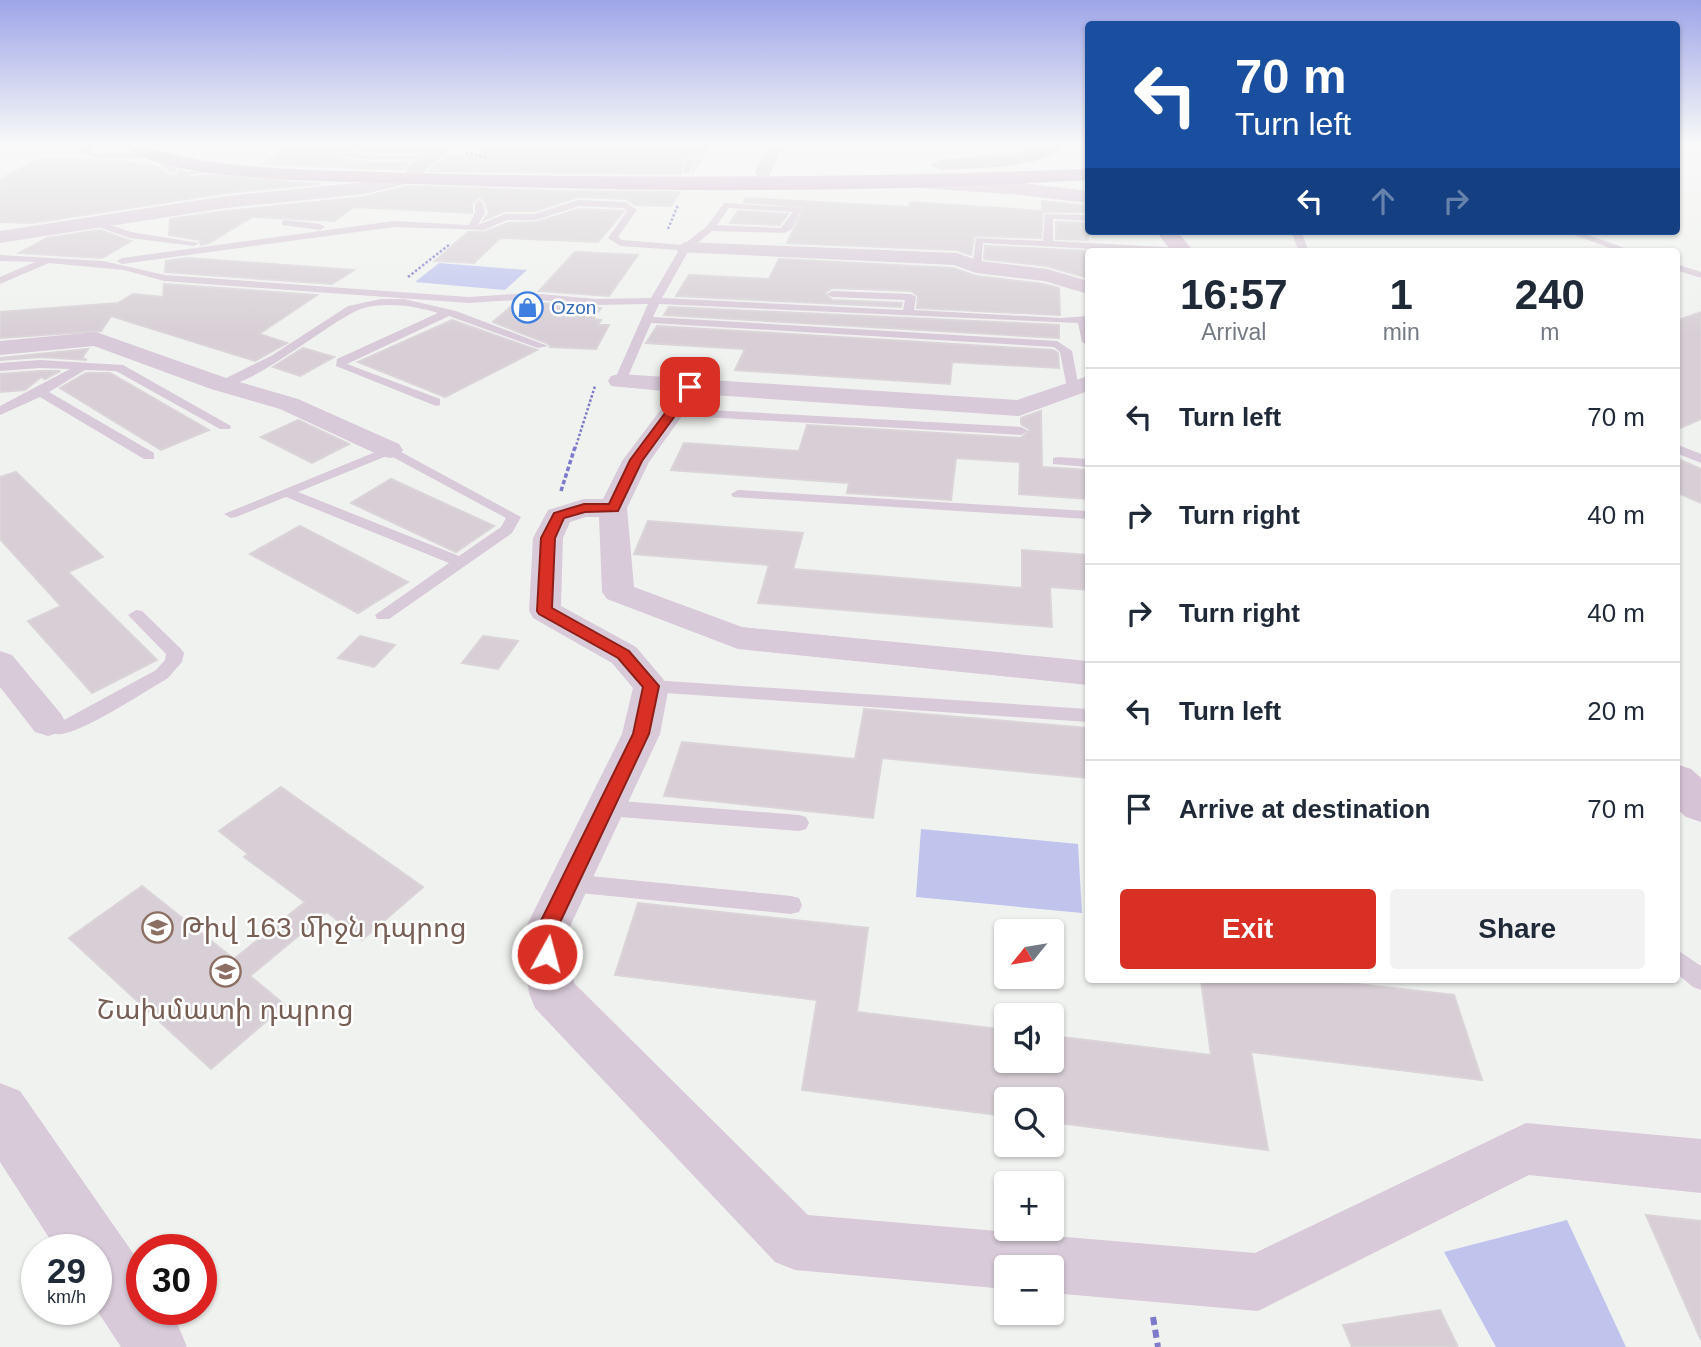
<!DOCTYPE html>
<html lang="en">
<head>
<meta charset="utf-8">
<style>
	:root { --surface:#fff; --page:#f2f2f3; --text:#1f2937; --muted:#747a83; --line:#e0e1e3; --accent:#d93025 }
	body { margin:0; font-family:Helvetica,"Noto Sans Armenian",sans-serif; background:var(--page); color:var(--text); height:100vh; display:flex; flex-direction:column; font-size:26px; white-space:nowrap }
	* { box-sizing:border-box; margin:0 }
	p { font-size:23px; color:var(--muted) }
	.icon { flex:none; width:38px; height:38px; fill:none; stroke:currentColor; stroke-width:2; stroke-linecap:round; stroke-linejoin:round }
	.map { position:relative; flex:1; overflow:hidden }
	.side { position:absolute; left:1085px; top:248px; width:595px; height:735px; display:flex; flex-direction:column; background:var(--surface); border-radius:7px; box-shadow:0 2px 5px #0004 }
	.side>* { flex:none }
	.guide { position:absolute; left:1085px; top:21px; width:595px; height:214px; border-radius:7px; box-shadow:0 2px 5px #0004; background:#1a4fa0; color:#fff; overflow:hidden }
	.needle { width:46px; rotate:240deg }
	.buttons { position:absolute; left:994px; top:919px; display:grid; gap:14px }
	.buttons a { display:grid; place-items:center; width:70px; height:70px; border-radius:7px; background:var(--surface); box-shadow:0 2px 5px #0004; font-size:35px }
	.speed { position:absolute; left:21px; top:1234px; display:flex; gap:14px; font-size:35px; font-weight:700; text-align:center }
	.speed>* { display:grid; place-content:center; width:91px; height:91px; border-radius:50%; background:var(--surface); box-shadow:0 2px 5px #0004; line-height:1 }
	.speed small { font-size:18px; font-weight:400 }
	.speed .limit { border:10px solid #d22; background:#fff; color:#111 }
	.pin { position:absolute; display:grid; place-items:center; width:60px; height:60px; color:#fff; margin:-30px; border-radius:14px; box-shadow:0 4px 10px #0006 }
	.me { position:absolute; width:77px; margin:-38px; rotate:7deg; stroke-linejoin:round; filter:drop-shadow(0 0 5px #0008) }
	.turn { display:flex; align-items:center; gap:24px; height:147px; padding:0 35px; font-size:32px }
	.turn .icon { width:91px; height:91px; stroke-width:2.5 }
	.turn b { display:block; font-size:49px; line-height:60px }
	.lanes { display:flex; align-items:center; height:66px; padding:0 35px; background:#0003; justify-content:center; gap:35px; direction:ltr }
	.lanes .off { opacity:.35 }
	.eta { display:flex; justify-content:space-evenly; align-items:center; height:119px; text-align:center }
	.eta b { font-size:42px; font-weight:700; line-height:49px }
	.button { display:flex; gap:14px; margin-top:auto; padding:14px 35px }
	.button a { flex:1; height:80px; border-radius:7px; background:var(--accent); color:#fff; font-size:28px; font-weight:700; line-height:80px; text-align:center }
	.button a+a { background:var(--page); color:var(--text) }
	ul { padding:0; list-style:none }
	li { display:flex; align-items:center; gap:21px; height:98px; padding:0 35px; border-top:2px solid var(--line) }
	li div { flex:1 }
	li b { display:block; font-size:26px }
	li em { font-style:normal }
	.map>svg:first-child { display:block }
</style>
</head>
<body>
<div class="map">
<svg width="1701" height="1347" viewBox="0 0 1701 1347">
	<rect width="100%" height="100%" fill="#f0f2ef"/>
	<g fill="#c0c4ed">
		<polygon points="439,263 527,270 505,290 415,282"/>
		<polygon points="921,829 1078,844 1082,913 916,897"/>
		<polygon points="1567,1220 1626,1347 1496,1347 1444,1252"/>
	</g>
	<g fill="#d7cfd5" stroke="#dad4d9" stroke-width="2">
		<polygon points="294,145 345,145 338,151 341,158 370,163 410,162 404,170 261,164"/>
		<polygon points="362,145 424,145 430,148 423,153 370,153 357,151"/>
		<polygon points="487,145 710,145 692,174 697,159 692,156 684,159 681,174 429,171 448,155 477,156"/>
		<polygon points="42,158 118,161 159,167 170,175 178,174 179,170 184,171 190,177 208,175 321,184 226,193 32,223 0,222 0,179"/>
		<polygon points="408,186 563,191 680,192 671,206 635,205 626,199 578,197 535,211 505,211 484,220 489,213 485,201 479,197 472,203 472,213 354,207 334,221 252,217 209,243 201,245 199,240 169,235 170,219 226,211 364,197"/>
		<polygon points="746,198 909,207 910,202 1042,211 1042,201 1088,206 1088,212 1043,212 1041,238 974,236 971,255 957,250 787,243 804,207 744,202"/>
		<polygon points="579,209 624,211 598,242 500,238 474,263 435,261 468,232 485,232 508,223 537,222"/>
		<polygon points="738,211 788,214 780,225 730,223"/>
		<polygon points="1056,222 1088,223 1088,240 1056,239"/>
		<polygon points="100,230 131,241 102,258 19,253 47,238"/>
		<polygon points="985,246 1088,251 1088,278 1047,266 984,259"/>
		<polygon points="575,252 638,255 609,296 539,291"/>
		<polygon points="187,258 354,270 332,284 165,272 166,261"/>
		<polygon points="779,259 953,268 976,276 1043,284 1059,288 1060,315 917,308 918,296 911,291 832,288 825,293 832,300 902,303 901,307 676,296 689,275 769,279"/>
		<polygon points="164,284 317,295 259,334 287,343 255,361 111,316 101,331 0,338 0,312 118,303 133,294 163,297"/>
		<polygon points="529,302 601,308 593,319 601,320 598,325 609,325 596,349 550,347 549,344 493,322 515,303"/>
		<polygon points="669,307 1059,325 1059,338 664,315"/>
		<polygon points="1701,312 1701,419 1676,430 1676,321"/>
		<polygon points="452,320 537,350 445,397 358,362"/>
		<polygon points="657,326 1053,350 1058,353 1059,368 952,362 950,384 735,370 745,349 646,343"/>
		<polygon points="303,348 334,357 300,376 273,367"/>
		<polygon points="88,349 82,358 87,360 40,357 0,360 0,358"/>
		<polygon points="40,371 60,371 45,379 41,377 25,390 0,392 0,374"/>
		<polygon points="86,373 110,373 209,430 161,450 60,388"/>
		<polygon points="1041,411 1042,467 1088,470 1088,499 1019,494 1020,462 956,458 951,500 847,493 849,483 671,470 684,443 799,451 807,425 1021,438 1030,430 1021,424 1021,418"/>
		<polygon points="298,420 349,444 312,463 261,437"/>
		<polygon points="1676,458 1701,469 1701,503 1676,492"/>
		<polygon points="16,472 103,557 68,572 157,660 92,693 28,621 61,606 0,539 0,477"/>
		<polygon points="391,479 494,526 456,552 351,503"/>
		<polygon points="648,521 803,533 793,569 1022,588 1022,550 1088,555 1088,590 1050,587 1052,627 758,603 769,565 634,554"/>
		<polygon points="300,526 408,582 358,613 250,554"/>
		<polygon points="360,636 395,645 374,667 338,658"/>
		<polygon points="483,636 518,641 498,669 462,663"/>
		<polygon points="864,709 1088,728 1088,778 882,758 873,818 664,796 682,742 855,759"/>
		<polygon points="281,787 423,887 362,940 327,912 250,976 285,1005 211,1069 69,938 142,886 234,959 305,902 244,857 248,854 219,831"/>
		<polygon points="638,903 868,928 857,1012 1006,1030 1006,1060 1052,1060 1052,1036 1211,1055 1201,980 1322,980 1454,995 1482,1080 1251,1052 1268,1150 1052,1122 1052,1099 1006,1099 1006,1116 802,1090 817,1000 615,975"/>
		<polygon points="1646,1215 1701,1221 1701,1340"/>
		<polygon points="1440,1310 1458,1347 1352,1347 1343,1325"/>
	</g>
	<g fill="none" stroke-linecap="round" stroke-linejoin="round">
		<g stroke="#7c7ac9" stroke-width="2.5" stroke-dasharray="2.5 2" stroke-linecap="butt">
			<polyline points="466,152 488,158"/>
			<polyline points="668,229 678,205"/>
			<polyline points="408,277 450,244"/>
			<polyline points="575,449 595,386"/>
		</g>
		<polyline stroke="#7c7ac9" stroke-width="3.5" stroke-dasharray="4.5 2.5" stroke-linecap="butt" points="561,491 575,447"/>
		<polyline stroke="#7c7ac9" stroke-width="6" stroke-dasharray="8 5" stroke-linecap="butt" points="1153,1317 1158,1347"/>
		<g fill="#d8cad8" fill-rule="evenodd">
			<polygon points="85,145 95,145 89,150 96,154 158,154 162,156 158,158 95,158 80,152"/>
			<polygon points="350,145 360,145 351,152 370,156 432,155 436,157 432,159 370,160 341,155 341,151"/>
			<polygon points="770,145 964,145 960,147"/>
			<polygon points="166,157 173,159 170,164 176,168 176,172 170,172 161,165"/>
			<polygon points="691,158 695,160 690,172 683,174 687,160"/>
			<polygon points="231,167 228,171 190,174 186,172"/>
			<path d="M479,200L483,203L485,213L478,225L505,214H535L578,200L626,202L637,210L618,237L622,240L683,245L707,226L724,203L802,208L792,229L785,233L712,231L689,250L662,298L903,310L905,300L832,297L827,294L832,291L911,294L916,297L914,310L1061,318L1088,316V345L1082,342L1078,323L659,304L653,317L1057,341L1072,351L1079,388L1073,392L1067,388L1060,352L1054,347L651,323L626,381L616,384L614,381L648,304L596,305L529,299L469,303L164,281L124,270L49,263L0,284V277L35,262L0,261V255L103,261L165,275L469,297L529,293L596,299L651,298L679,250L620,246L608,238L627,211L624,208L579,206L536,220H507L484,230L394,227L122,264L117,261L122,258L394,221L469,225L475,213V203ZM729,208L793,212L781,228L717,225Z"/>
			<polygon points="1045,214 1088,215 1088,221 1053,219 1053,241 1182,248 1187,251 1147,252 983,243 981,267 972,269 976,238 1043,241"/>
			<polygon points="93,219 131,232 199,243 194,246 130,238 90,224 90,220"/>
			<polygon points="285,220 320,224 325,227 320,230 282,225 282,221"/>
			<polygon points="1291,231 1301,231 1309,252 1299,252"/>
			<polygon points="1563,231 1577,231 1636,252 1621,252"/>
			<polygon points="1676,264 1701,272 1701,278 1676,270"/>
			<path d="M381,299H404L456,311L548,346L538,348L449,316L347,364L440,399V405L436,406L336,366L337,359L438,313C415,306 388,302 364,308C335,315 237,402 214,384L271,356L348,306Z"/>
			<polygon points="40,360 123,365 231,426 230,429 220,429 116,371 85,370 49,392 154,453 154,459 144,459 40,397 0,415 0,406 70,369 40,368 0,371 0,363"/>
			<polygon points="672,408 1021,427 1028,431 1021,435 668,415 668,409"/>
			<polygon points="1676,444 1701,454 1701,463 1676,453"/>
			<path d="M390,446L521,517L512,533L389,619H377L375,615L449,563L286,497L236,517L231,518L224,514ZM389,455L506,518L501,527L459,556L298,492Z"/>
			<polygon points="1058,457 1088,459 1088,467 1053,464 1053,458"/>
			<polygon points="738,490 1088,511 1088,519 733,497 731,494"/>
			<path d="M136,610L142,611L181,649L184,653L182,662L168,678C144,692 87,730 62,734C54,735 43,730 39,723L41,718L48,716L64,720L156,670L165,660L166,654L128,615Z"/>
			<polygon points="651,680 1088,709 1088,722 651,692 642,686"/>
			<polygon points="607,800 799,815 806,817 809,823 806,829 799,831 607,816 600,813 597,808 600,803"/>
			<polygon points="570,874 791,896 799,898 802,905 799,912 791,914 570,892 562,889 559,883 562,877"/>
			<polygon points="1676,949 1701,966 1701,990 1693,987 1676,973"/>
		</g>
		<g fill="#d8cad8" fill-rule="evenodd">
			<polygon points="438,145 456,145 420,175 408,175 406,171 408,167"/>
			<polygon points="768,145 784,145 769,176 757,176 755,172"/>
			<polygon points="685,242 957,253 980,261 1047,269 1088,281 1088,294 1044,281 976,273 954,265 678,252 675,248"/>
			<polygon points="96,332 229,379 298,399 399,444 403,450 399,456 390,458 381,456 280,409 211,389 94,346 0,355 0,341"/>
			<polygon points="620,374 1017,400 1088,376 1088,391 1019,416 698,394 649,462 627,508 634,587 742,627 1088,661 1088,685 738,649 607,599 602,592 599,517 586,517 570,522 563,538 561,606 636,647 669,686 660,734 566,935 574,983 808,1215 1255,1253 1526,1123 1701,1139 1701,1193 1529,1175 1258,1311 1052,1293 1052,1267 1006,1267 1006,1289 795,1270 775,1262 535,1008 529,993 522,935 622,734 633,688 612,663 533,618 529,611 533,538 548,510 584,499 603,499 622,461 674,392 611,386 608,381 611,376"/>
			<polygon points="0,651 12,655 61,714 66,723 61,732 48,736 35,732 0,687"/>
		</g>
		<g fill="#d8cad8" fill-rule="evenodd">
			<polygon points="404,173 413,179 411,183 364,194 226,208 0,243 0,231 226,196 364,182"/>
			<polygon points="0,1083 20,1091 142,1266 142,1309 171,1309 187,1347 121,1347 96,1309 96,1250 57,1250 0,1162"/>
		</g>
		<g fill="#d7c3d6" fill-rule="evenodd">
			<path d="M1044,145H1066C1043,170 973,168 940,170L931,165L940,160L1018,153Z"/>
			<polygon points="913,177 1022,183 1088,191 1088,203 1022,195 906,187 904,183"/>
			<polygon points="1156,231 1177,231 1194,252 1172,252"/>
			<polygon points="1676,764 1691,769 1701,778 1701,822 1686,817 1676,808"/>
		</g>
		<path fill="#ccb0cc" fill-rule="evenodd" d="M124,145C152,145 164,153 190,158C230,166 271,168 311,170C571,179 829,179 1088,169V180C856,194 621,192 389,183C336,181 158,182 124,145Z"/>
	</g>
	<linearGradient id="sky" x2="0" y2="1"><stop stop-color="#9ea5e8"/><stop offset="0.43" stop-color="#f8f9f8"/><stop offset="1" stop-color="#f8f9f8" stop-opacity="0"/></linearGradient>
	<rect width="1701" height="334" fill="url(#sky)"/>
	<polygon fill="#d93025" stroke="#8d1f18" stroke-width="2" points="686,385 696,387 642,461 618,511 585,512 564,518 555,538 552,608 629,651 659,686 649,734 554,935 557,954 554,961 547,964 539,961 534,935 633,734 643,687 618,658 539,614 537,611 541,538 554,513 584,504 609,504 630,460"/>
	<defs>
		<symbol id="shop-ring" viewBox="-11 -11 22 22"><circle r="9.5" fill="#fff" stroke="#3f7fe0" stroke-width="1.5"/><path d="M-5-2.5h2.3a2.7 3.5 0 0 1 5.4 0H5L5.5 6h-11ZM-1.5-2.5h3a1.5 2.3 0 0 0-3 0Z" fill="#3f7fe0"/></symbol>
		<symbol id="school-ring" viewBox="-11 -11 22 22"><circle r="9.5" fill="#fff" stroke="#8d6e63" stroke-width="1.5"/><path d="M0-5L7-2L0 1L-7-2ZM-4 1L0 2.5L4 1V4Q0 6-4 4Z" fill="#8d6e63"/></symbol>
	</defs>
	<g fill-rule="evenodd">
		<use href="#shop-ring" x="510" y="290" width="35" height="35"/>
		<use href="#school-ring" x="140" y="910" width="35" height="35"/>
		<use href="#school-ring" x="208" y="954" width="35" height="35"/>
	</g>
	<g text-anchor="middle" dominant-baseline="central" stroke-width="5" stroke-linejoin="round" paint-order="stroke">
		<g font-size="19" fill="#366cbe" stroke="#fff" text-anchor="start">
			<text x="551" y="307">Ozon</text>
		</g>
		<g font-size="28" fill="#785e54" stroke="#fff" text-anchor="start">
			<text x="181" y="927">Թիվ 163 միջն դպրոց</text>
			<text x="225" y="1009" text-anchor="middle">Շախմատի դպրոց</text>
		</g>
	</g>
</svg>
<div class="buttons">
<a><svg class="needle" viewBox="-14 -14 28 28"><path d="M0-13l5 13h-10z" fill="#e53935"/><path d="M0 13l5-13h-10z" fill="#747a83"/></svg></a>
<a><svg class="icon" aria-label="sound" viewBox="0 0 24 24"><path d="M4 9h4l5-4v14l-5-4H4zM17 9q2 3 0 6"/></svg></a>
<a><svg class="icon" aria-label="search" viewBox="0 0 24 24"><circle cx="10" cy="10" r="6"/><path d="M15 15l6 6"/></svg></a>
<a>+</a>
<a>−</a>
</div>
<div class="speed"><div>29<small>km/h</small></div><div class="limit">30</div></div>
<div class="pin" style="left:690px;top:387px;background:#d93025"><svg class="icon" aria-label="arrive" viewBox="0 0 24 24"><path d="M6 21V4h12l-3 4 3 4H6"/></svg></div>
<svg class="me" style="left:547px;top:954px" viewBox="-20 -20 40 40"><circle r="17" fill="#d93025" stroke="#fff" stroke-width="3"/><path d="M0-11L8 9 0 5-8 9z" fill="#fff"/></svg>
<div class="guide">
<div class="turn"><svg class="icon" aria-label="left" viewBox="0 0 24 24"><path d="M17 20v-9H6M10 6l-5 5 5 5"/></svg><div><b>70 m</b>Turn left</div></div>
<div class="lanes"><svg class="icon" aria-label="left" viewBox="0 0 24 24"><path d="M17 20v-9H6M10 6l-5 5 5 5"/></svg><svg class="icon off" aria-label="ahead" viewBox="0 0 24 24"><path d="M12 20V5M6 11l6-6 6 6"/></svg><svg class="icon off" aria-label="right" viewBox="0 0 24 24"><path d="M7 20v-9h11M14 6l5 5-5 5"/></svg></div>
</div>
<section class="side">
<div class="eta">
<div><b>16:57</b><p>Arrival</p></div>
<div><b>1</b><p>min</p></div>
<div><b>240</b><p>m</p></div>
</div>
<ul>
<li><svg class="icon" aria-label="left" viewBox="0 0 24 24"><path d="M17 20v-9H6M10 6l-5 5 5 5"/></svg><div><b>Turn left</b></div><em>70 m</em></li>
<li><svg class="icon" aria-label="right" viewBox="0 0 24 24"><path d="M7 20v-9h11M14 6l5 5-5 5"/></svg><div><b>Turn right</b></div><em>40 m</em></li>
<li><svg class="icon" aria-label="right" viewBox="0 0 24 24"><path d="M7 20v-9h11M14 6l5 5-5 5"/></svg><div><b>Turn right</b></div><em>40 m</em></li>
<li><svg class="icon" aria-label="left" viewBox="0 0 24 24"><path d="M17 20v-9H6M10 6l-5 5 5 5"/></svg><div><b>Turn left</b></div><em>20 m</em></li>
<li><svg class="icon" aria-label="arrive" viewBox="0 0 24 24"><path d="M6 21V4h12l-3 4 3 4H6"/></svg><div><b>Arrive at destination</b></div><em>70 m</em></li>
</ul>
<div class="button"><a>Exit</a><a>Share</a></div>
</section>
</div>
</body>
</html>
